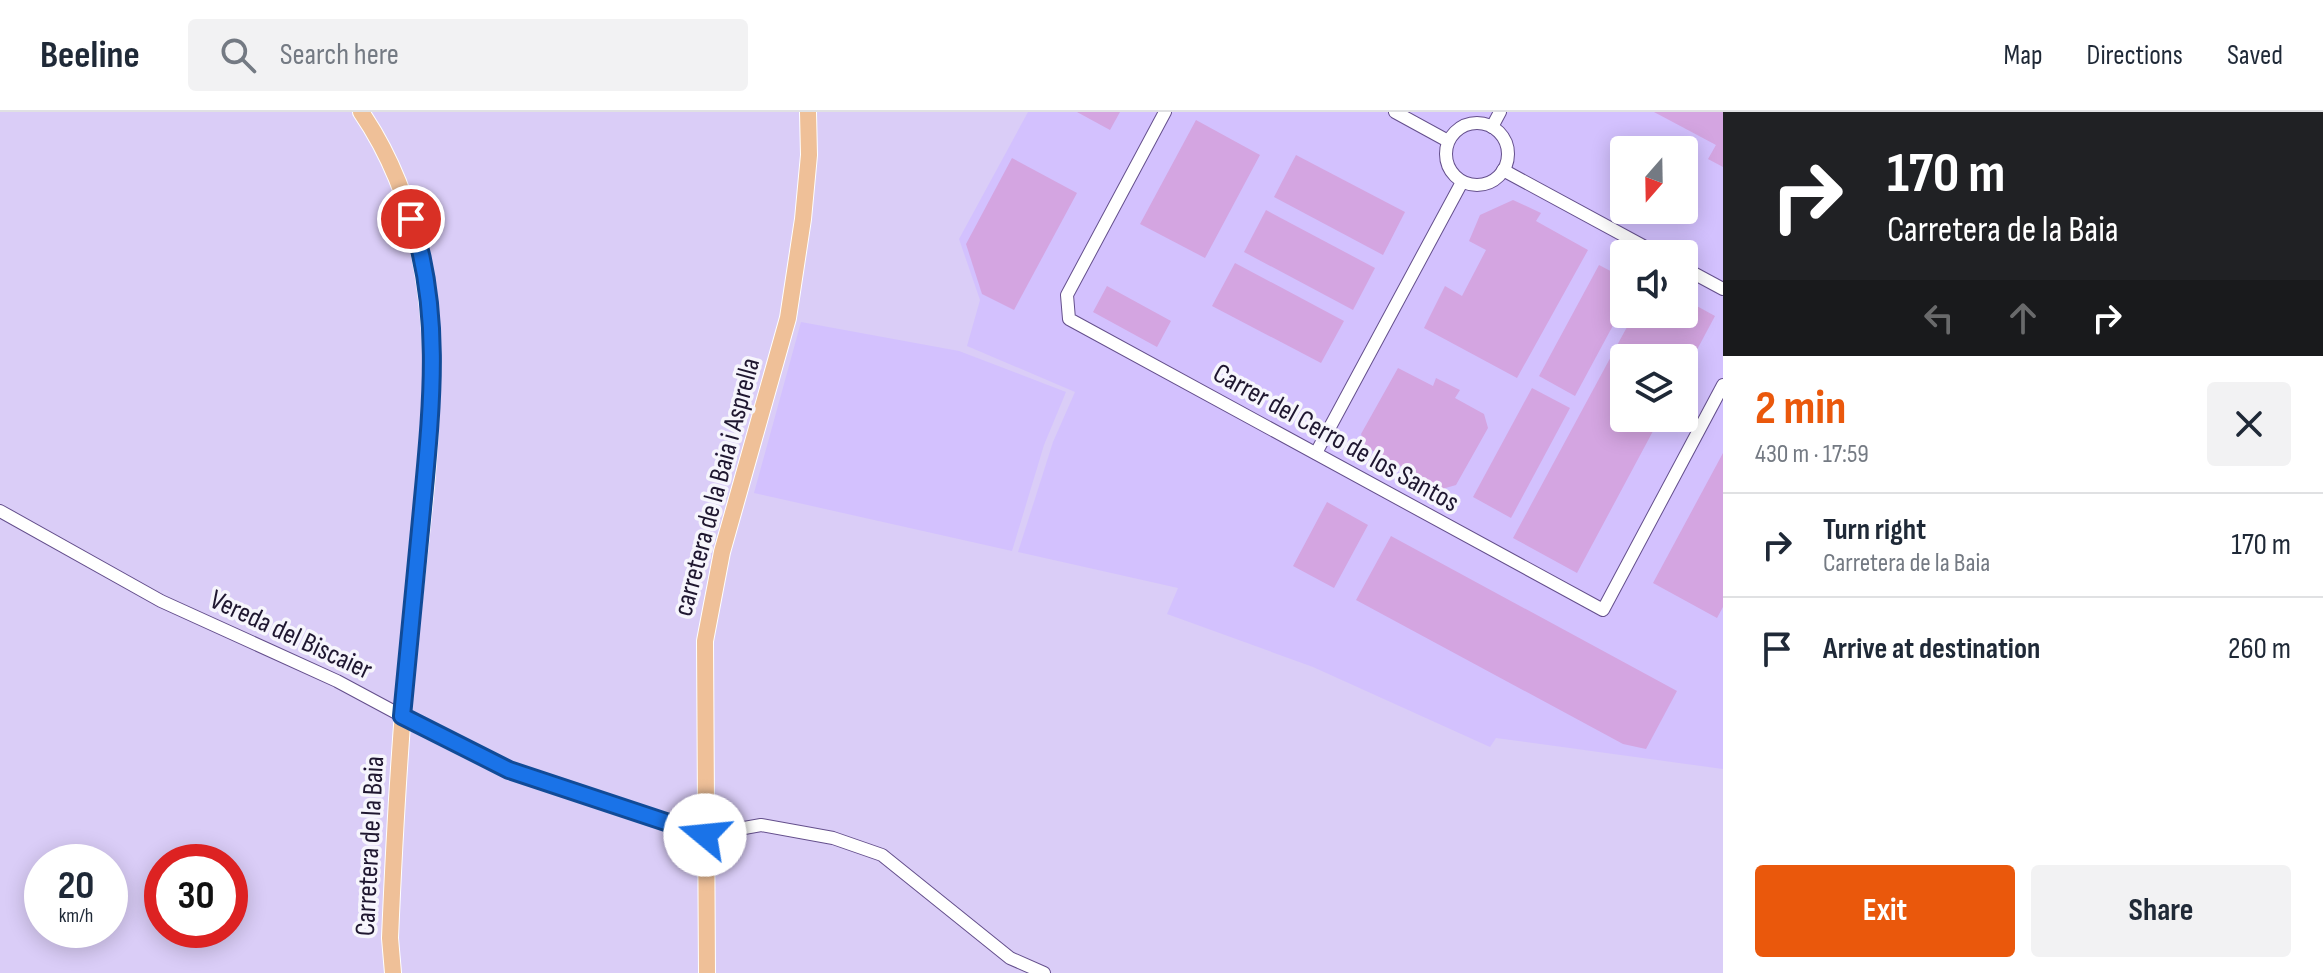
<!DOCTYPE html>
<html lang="en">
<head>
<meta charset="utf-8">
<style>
	:root { --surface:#fff; --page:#f2f2f3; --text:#1f2937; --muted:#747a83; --line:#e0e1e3; --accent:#ea580c }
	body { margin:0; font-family:"Sofia Sans Condensed",sans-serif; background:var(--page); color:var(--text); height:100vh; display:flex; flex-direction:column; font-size:30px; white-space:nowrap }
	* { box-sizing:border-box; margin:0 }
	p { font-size:26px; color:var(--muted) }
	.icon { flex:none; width:44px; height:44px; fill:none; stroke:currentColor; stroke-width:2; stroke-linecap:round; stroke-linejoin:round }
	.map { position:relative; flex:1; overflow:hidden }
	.panel { display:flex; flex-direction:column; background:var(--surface); width:600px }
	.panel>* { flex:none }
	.top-card { background:#202124; color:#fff; overflow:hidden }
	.needle { width:52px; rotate:200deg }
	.buttons { position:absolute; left:1610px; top:24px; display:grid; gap:16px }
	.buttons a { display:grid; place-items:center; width:88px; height:88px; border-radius:8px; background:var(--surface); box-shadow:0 4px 20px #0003; font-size:40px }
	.speed { position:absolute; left:24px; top:732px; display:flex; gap:16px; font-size:40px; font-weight:700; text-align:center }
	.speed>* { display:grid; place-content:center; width:104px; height:104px; border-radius:50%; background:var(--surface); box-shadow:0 4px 20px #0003; line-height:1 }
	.speed small { font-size:20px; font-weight:400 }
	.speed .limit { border:12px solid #d22; background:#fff; color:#111 }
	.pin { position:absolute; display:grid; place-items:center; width:68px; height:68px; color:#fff; margin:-34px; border:4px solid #fff; border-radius:50%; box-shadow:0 2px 8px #0007 }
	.me { position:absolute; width:88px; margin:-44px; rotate:287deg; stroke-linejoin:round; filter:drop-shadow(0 0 6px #0008) }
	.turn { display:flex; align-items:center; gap:28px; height:168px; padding:0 32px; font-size:36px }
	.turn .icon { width:104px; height:104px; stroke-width:2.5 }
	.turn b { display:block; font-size:56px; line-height:68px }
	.lanes { display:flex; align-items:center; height:76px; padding:0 32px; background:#0003; justify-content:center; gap:40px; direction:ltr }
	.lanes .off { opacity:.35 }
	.round { display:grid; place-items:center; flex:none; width:84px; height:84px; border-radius:8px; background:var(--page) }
	.overview { display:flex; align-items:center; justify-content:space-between; height:136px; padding:0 32px }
	h1 { font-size:48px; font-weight:700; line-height:60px; color:var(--accent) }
	.button { display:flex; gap:16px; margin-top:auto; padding:16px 32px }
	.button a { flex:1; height:92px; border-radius:8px; background:var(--accent); color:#fff; font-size:32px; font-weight:700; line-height:92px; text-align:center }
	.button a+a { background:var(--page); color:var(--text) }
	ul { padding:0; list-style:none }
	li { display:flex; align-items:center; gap:24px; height:104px; padding:0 32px; border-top:2px solid var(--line) }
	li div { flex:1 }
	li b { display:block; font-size:30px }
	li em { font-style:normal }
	header { display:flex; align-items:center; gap:48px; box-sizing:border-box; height:112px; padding:0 40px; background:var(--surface); border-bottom:2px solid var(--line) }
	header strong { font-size:38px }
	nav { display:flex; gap:44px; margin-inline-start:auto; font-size:28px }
	.search { width:560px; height:72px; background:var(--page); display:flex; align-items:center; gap:20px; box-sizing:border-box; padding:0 28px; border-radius:8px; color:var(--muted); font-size:30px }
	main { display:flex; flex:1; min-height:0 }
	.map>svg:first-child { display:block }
</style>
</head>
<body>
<header>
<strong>Beeline</strong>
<div class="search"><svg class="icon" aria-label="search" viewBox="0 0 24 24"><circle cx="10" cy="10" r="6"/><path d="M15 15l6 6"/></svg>Search here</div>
<nav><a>Map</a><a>Directions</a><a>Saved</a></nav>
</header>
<main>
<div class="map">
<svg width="1723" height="861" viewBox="0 0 1723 861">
	<rect width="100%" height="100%" fill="#dacdf7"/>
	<g fill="#d3c1fe" fill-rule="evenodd">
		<path d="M1028,0H1723V657L1496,626L1490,635L1313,555L1167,502L1178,476L1018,440L1053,330L1075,280L967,234L980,188L959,127ZM1624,38H1684V98H1624ZM1624,142H1684V202H1624ZM1624,246H1684V306H1624Z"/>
		<polygon points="801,210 959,239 1066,280 1044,333 1012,439 754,381"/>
	</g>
	<g fill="#d4a5e1">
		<polygon points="1077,0 1120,0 1110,18"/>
		<polygon points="1654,0 1723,0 1723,55 1708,47 1716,33"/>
		<polygon points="1196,8 1260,43 1205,146 1140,112"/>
		<polygon points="1296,43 1405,100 1383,143 1274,85"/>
		<polygon points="1012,46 1077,81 1014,198 982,182 966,132"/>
		<polygon points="1513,88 1541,101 1536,109 1588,138 1517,266 1424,216 1445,174 1462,184 1486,138 1469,129 1480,103"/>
		<polygon points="1266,98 1375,156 1353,198 1244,140"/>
		<polygon points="1235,151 1344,209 1321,251 1212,194"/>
		<polygon points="1599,153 1624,166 1624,193 1575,284 1539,264"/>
		<polygon points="1107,174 1171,209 1157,235 1093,200"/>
		<polygon points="1684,187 1715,204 1684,262 1684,246 1624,246 1624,306 1660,306 1577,461 1513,426 1634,202 1684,202"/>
		<polygon points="1398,256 1433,274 1436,266 1460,278 1455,286 1484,302 1488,316 1456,373 1442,377 1366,335 1361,322"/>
		<polygon points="1532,276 1570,296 1511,406 1473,385"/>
		<polygon points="1723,341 1723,495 1717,506 1653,471"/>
		<polygon points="1327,390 1368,413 1334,476 1293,454"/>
		<polygon points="1391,424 1677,579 1646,637 1623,632 1356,488"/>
	</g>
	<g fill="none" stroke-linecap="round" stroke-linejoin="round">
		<defs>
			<g id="minor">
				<polyline points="1165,0 1067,183 1069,207 1603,498 1723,273"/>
				<polyline points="1395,0 1448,29"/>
				<circle cx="1477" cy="42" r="31"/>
				<polyline points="1492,15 1500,0"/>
				<polyline points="1503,58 1658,142"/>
				<polyline points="1684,156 1723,177"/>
				<polyline points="1316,341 1462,70"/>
				<polyline points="0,399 161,489 337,569 460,635 509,658 576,682 705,723 761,713 833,726 882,743 1010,846 1044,861"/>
			</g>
			<g id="major">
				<path d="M361,0C469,158 425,364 408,542C399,637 394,731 390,826L393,861"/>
				<polyline points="707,861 705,529 722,440 788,206 803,107 809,43 808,0"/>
			</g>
		</defs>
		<use href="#minor" stroke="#644f8c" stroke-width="14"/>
		<use href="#major" stroke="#fff" stroke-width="18"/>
		<use href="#minor" stroke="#fff" stroke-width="12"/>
		<use href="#major" stroke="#efc098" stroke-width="16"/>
	</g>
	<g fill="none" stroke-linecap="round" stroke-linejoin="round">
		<defs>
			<path id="route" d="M411,107C443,200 431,301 422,397C415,466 409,535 402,604L509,658L705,723"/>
		</defs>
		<use href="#route" stroke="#114b97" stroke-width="20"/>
		<use href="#route" stroke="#1a73e8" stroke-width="14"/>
	</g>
	<g text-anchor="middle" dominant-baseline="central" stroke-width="7" stroke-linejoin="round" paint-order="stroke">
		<g font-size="28" fill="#1f1730" stroke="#f6f5fc">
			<text transform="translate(1336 326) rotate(29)">Carrer del Cerro de los Santos</text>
			<text transform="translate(717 375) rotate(-75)">carretera de la Baia i Asprella</text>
			<text transform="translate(291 523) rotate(25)">Vereda del Biscaier</text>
			<text transform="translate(370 734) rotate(-87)">Carretera de la Baia</text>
		</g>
	</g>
</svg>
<div class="buttons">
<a><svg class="needle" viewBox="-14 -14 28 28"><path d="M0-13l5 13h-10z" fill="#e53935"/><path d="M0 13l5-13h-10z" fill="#747a83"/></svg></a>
<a><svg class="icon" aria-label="sound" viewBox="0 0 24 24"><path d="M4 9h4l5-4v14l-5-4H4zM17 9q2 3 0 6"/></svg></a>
<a><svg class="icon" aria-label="layers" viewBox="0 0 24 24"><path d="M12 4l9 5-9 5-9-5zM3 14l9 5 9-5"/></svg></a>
</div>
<div class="speed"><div>20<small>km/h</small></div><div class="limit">30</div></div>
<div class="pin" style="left:411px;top:107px;background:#d93025"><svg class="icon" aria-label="arrive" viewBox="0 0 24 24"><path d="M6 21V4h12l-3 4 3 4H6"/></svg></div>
<svg class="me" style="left:705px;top:723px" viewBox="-20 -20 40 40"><circle r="19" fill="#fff"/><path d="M0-13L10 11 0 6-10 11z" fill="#1a73e8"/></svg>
</div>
<section class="panel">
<div class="top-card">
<div class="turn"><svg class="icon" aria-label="right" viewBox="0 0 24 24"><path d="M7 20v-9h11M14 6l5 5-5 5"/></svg><div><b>170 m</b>Carretera de la Baia</div></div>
<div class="lanes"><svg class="icon off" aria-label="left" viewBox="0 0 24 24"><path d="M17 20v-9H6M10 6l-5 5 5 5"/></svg><svg class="icon off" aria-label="ahead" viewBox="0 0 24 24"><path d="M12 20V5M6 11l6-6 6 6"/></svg><svg class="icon" aria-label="right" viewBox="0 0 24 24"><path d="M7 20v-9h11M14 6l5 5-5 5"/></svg></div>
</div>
<div class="overview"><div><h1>2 min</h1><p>430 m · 17:59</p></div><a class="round"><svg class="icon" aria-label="close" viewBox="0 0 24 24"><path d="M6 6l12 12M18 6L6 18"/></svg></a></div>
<ul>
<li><svg class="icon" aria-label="right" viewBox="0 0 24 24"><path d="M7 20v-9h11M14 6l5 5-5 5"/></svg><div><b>Turn right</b><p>Carretera de la Baia</p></div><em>170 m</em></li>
<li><svg class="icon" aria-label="arrive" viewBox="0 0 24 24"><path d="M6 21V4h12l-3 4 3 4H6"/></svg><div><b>Arrive at destination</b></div><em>260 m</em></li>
</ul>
<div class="button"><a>Exit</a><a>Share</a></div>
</section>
</main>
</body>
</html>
